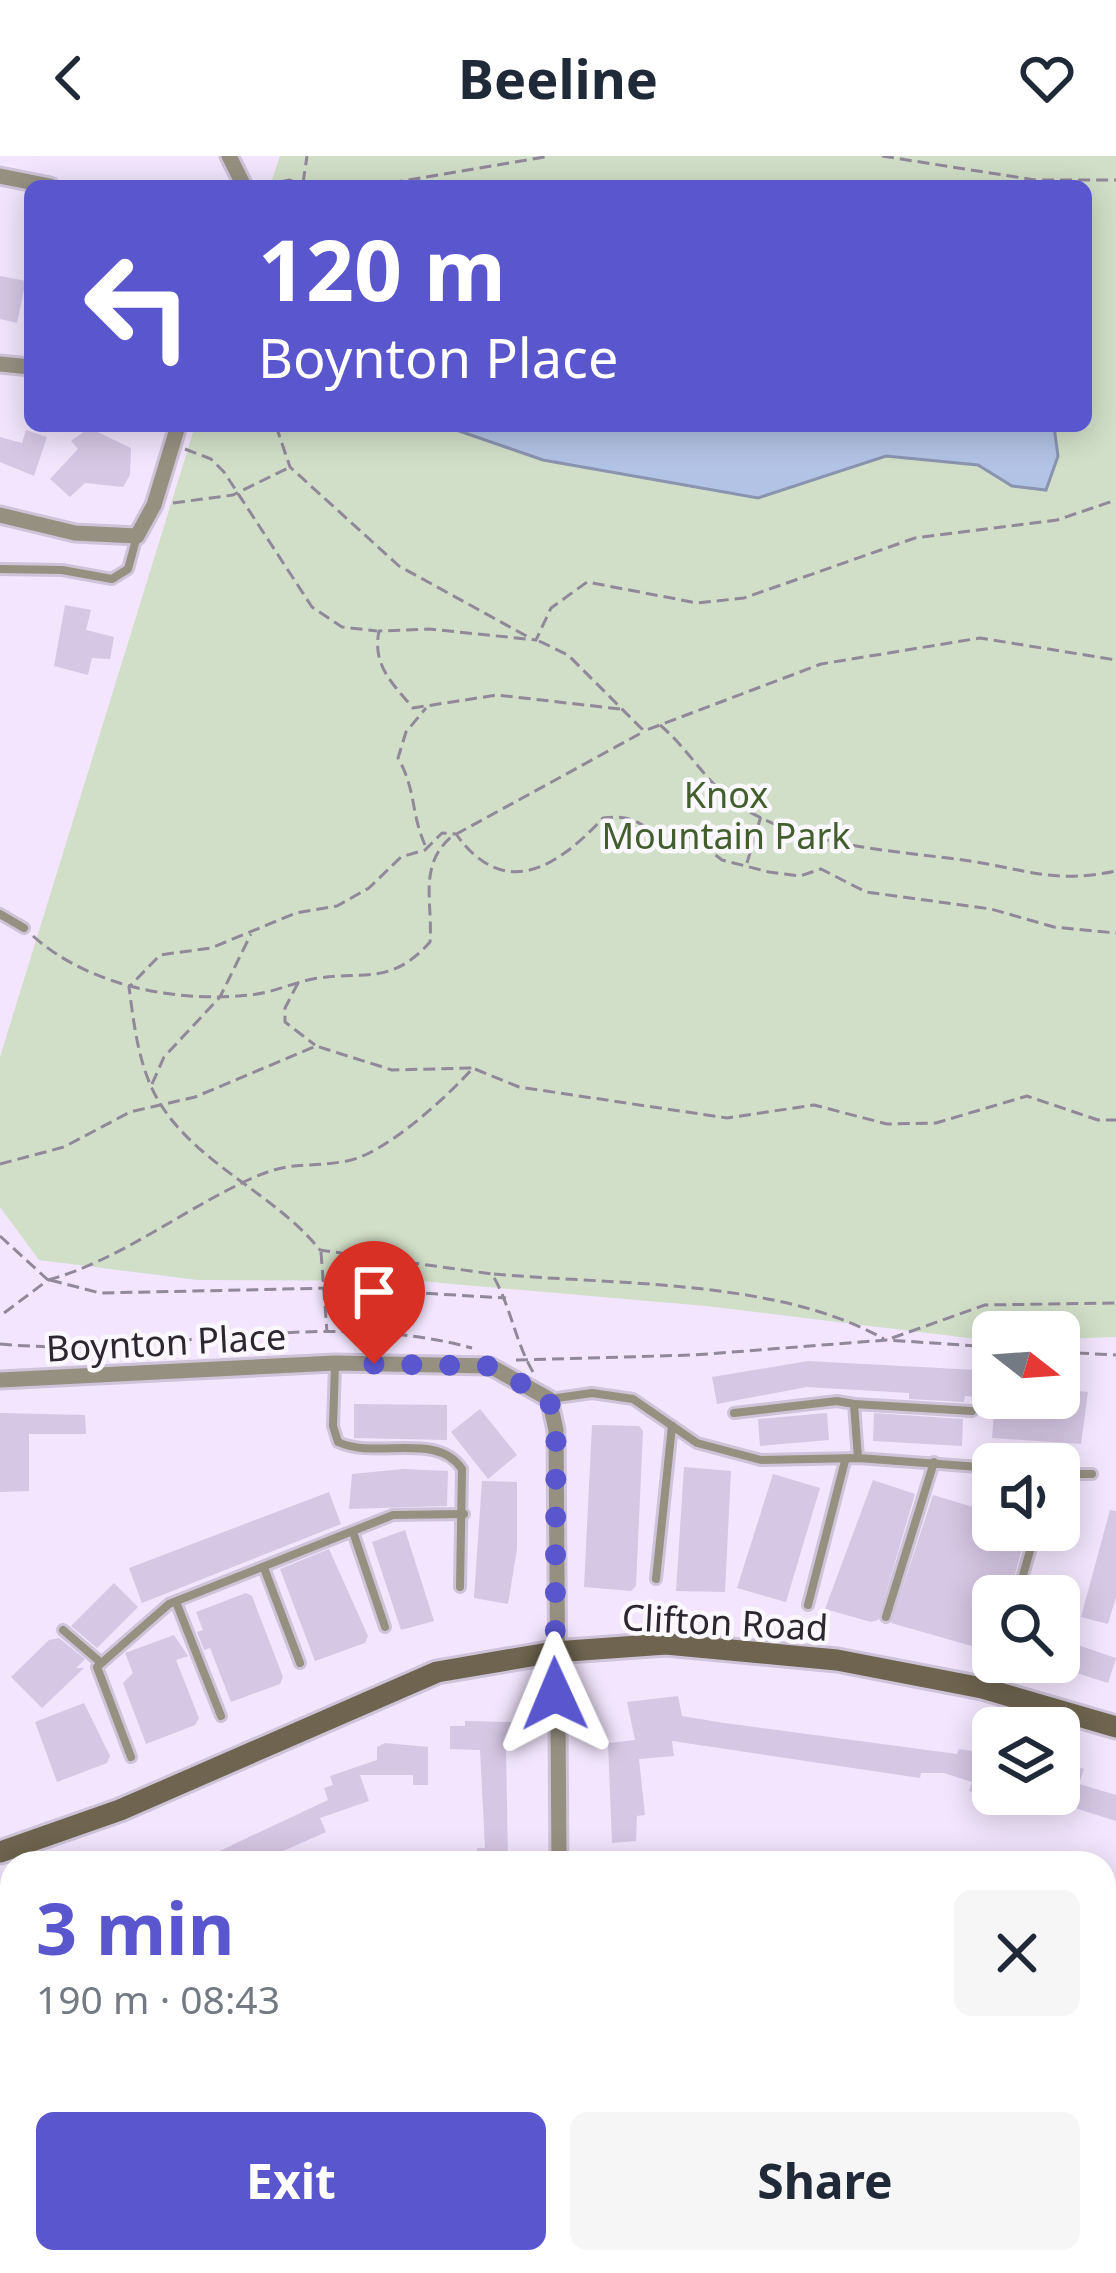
<!DOCTYPE html>
<html lang="en">
<head>
<meta charset="utf-8">
<style>
	:root { --surface:#fff; --page:#f6f6f7; --text:#1f2937; --muted:#747a83; --accent:#5a56ce }
	body { margin:0; font-family:"Noto Sans",sans-serif; background:var(--page); color:var(--text); height:100vh; display:flex; flex-direction:column; font-size:45px; white-space:nowrap }
	* { box-sizing:border-box; margin:0 }
	p { font-size:39px; color:var(--muted) }
	.icon { flex:none; width:66px; height:66px; fill:none; stroke:currentColor; stroke-width:2; stroke-linecap:round; stroke-linejoin:round }
	.map { position:relative; flex:1; overflow:hidden }
	.sheet { position:absolute; left:0px; top:1695px; width:1116px; height:423px; display:flex; flex-direction:column; background:var(--surface); border-radius:36px 36px 0 0; box-shadow:0 6px 30px #0003 }
	.sheet>* { flex:none }
	.hud { position:absolute; left:24px; top:24px; width:1068px; height:252px; border-radius:18px; box-shadow:0 6px 30px #0003; background:#5a56ce; color:#fff; overflow:hidden }
	.needle { width:78px; rotate:107deg }
	.fabs { position:absolute; left:972px; top:1155px; display:grid; gap:24px }
	.fabs a { display:grid; place-items:center; width:108px; height:108px; border-radius:18px; background:var(--surface); box-shadow:0 6px 30px #0003; font-size:60px }
	.pin { position:absolute; display:grid; place-items:center; width:102px; height:102px; color:#fff; margin:-123px -51px; border-radius:50% 50% 50% 0; rotate:-45deg; box-shadow:0 0 12px #0007 }
	.pin .icon { rotate:45deg }
	.me { position:absolute; width:132px; margin:-66px; rotate:359deg; stroke-linejoin:round; filter:drop-shadow(0 0 9px #0008) }
	.turn { display:flex; align-items:center; gap:42px; height:252px; padding:0 36px; font-size:54px }
	.turn .icon { width:156px; height:156px; stroke-width:2.5 }
	.turn b { display:block; font-size:84px; line-height:102px }
	.round { display:grid; place-items:center; flex:none; width:126px; height:126px; border-radius:18px; background:var(--page) }
	.summary { display:flex; align-items:center; justify-content:space-between; height:204px; padding:0 36px }
	h1 { font-size:72px; font-weight:700; line-height:90px; color:var(--accent) }
	.cta { display:flex; gap:24px; margin-top:auto; padding:24px 36px }
	.cta a { flex:1; height:138px; border-radius:18px; background:var(--accent); color:#fff; font-size:48px; font-weight:700; line-height:138px; text-align:center }
	.cta a+a { background:var(--page); color:var(--text) }
	header { display:flex; justify-content:space-between; align-items:center; height:156px; padding:0 36px; background:var(--surface); font-size:54px; font-weight:700 }
	.map>svg:first-child { display:block }
</style>
</head>
<body>
<header><svg class="icon" aria-label="back" viewBox="0 0 24 24"><path d="M15 5l-7 7 7 7"/></svg>Beeline<svg class="icon" aria-label="heart" viewBox="0 0 24 24"><path d="M12 20l-8-8c-3-5 5-10 8-4 3-6 11-1 8 4z"/></svg></header>
<div class="map">
<svg width="1116" height="2117" viewBox="0 0 1116 2117">
	<rect width="100%" height="100%" fill="#f2e5fd"/>
	<polygon fill="#d1dfc8" points="280,0 1116,0 1116,1181 1059,1183 1059,1176 993,1176 993,1185 706,1150 419,1125 198,1124 39,1104 0,1051 0,901 195,270 1086,270 1086,30 270,30"/>
	<polygon fill="#b3c3e5" stroke="#8a94af" stroke-width="3" points="445,270 1054,270 1058,300 1046,334 1012,330 978,309 886,300 758,342 543,304"/>
	<g fill="#d6c7e4">
		<polygon points="0,120 26,125 17,167 0,163"/>
		<polygon points="89,272 131,292 130,319 123,331 85,327 70,341 50,323 78,293 71,285"/>
		<polygon points="26,274 47,281 34,320 0,306 0,281 22,287"/>
		<polygon points="65,449 91,454 86,474 114,481 110,503 92,502 88,519 54,510"/>
		<polygon points="808,1205 977,1214 975,1241 965,1240 964,1246 909,1243 909,1237 807,1231 717,1248 712,1221"/>
		<polygon points="1059,1233 1088,1236 1081,1288 992,1282 995,1242 1059,1242"/>
		<polygon points="354,1248 447,1249 447,1284 354,1282"/>
		<polygon points="480,1253 517,1299 488,1323 451,1276"/>
		<polygon points="0,1257 85,1259 86,1278 29,1278 29,1335 0,1336"/>
		<polygon points="827,1257 829,1284 760,1290 758,1263"/>
		<polygon points="874,1257 963,1263 962,1290 873,1285"/>
		<polygon points="592,1269 639,1270 643,1275 636,1430 631,1435 584,1431"/>
		<polygon points="684,1311 731,1315 725,1436 676,1435"/>
		<polygon points="403,1313 448,1315 447,1350 349,1353 352,1318"/>
		<polygon points="773,1318 820,1332 786,1446 737,1432"/>
		<polygon points="873,1324 915,1338 878,1464 871,1466 825,1453"/>
		<polygon points="482,1325 517,1326 517,1393 508,1448 474,1442"/>
		<polygon points="329,1336 341,1368 142,1447 129,1412"/>
		<polygon points="933,1339 993,1357 993,1374 1027,1374 1009,1440 993,1440 993,1496 891,1467"/>
		<polygon points="1110,1354 1116,1355 1116,1441 1108,1468 1081,1461"/>
		<polygon points="405,1374 434,1465 401,1474 372,1386"/>
		<polygon points="329,1393 368,1480 365,1487 315,1505 280,1413"/>
		<polygon points="114,1427 138,1451 97,1492 71,1470"/>
		<polygon points="246,1437 252,1440 283,1521 280,1528 231,1546 210,1492 204,1494 197,1476 203,1474 196,1456"/>
		<polygon points="174,1479 188,1500 176,1504 199,1562 195,1569 146,1588 123,1527 133,1517 125,1497"/>
		<polygon points="59,1482 85,1503 76,1512 84,1512 42,1552 11,1521 49,1484"/>
		<polygon points="1069,1486 1116,1502 1108,1527 1061,1512"/>
		<polygon points="678,1540 682,1560 724,1567 957,1598 959,1593 972,1595 975,1585 993,1590 993,1642 969,1635 972,1626 944,1617 921,1617 920,1622 672,1585 674,1600 639,1603 645,1659 637,1660 636,1685 612,1687 608,1587 635,1584 627,1546"/>
		<polygon points="84,1547 110,1600 107,1607 57,1626 35,1566"/>
		<polygon points="465,1565 512,1566 511,1590 506,1590 508,1706 476,1705 477,1692 485,1692 480,1594 450,1593 450,1570 465,1570"/>
		<polygon points="385,1587 428,1591 428,1629 413,1629 413,1619 360,1619 369,1645 320,1662 326,1676 256,1707 194,1707 328,1644 324,1632 333,1629 330,1620 377,1604 377,1591"/>
		<polygon points="1059,1605 1084,1613 1079,1628 1116,1639 1116,1665 1059,1647"/>
	</g>
	<g fill="none" stroke-linecap="round" stroke-linejoin="round">
		<defs>
			<g id="lane">
				<polyline points="0,413 62,414 112,423 128,413 137,380"/>
				<polyline points="0,758 24,772"/>
				<path d="M335,1209L333,1270L338,1286C376,1304 437,1275 462,1313L460,1431"/>
				<polyline points="550,1243 592,1237 633,1243 697,1287 761,1304 858,1302 993,1312"/>
				<polyline points="854,1248 972,1255"/>
				<polyline points="734,1257 837,1245 854,1248 858,1302"/>
				<polyline points="1059,1318 1092,1318"/>
				<polyline points="353,1376 385,1471"/>
				<polyline points="264,1412 300,1507"/>
				<polyline points="656,1423 672,1270"/>
				<polyline points="1017,1440 1036,1374"/>
				<polyline points="176,1446 221,1560"/>
				<polyline points="808,1449 845,1305"/>
				<polyline points="886,1461 934,1306"/>
				<polyline points="63,1474 99,1505"/>
				<polyline points="131,1601 97,1511 169,1448 393,1359 464,1358"/>
			</g>
			<g id="street">
				<polyline points="229,0 244,30"/>
				<polyline points="0,20 50,30"/>
				<polyline points="0,208 30,211"/>
				<polyline points="0,359 75,377 137,380 154,349 178,270"/>
				<polyline points="0,1224 335,1207 490,1210 549,1243 556,1274 559,1707"/>
				<polyline points="1104,1835 1116,1839"/>
				<polyline points="155,2106 160,2117"/>
				<polyline points="432,2106 441,2117"/>
				<polyline points="761,2106 774,2117"/>
				<polyline points="395,2117 410,2106"/>
			</g>
			<polyline id="secondary" points="0,1696 120,1654 437,1516 554,1496 666,1488 837,1504 982,1532 1116,1571"/>
		</defs>
		<use href="#lane" stroke="#cec3d8" stroke-width="14"/>
		<use href="#street" stroke="#cec3d8" stroke-width="21"/>
		<use href="#secondary" stroke="#cec3d8" stroke-width="27"/>
		<g stroke="#918899" stroke-width="3" stroke-dasharray="12 6" stroke-linecap="butt">
			<polyline points="882,0 1035,24 1116,24"/>
			<polyline points="303,27 307,0"/>
			<polyline points="264,30 289,24 305,30"/>
			<polyline points="373,30 550,0"/>
			<polyline points="276,270 290,311 399,410 530,482"/>
			<polyline points="185,293 211,303 224,316 312,451 342,471 377,475"/>
			<polyline points="173,347 233,339 288,312"/>
			<polyline points="539,485 568,499 644,575 821,508 980,482 1116,504"/>
			<path d="M620,553L497,539L413,552C392,527 372,509 379,475L429,473L536,484L551,452L587,426L697,447L744,442L915,382L1057,364L1116,344"/>
			<path d="M660,569C684,589 700,616 723,637C784,691 894,694 970,705C1029,714 1053,728 1116,715"/>
			<path d="M425,689C411,658 416,633 398,602L406,576L426,552"/>
			<polyline points="747,707 761,660"/>
			<path d="M33,780C89,830 176,847 250,839C272,837 292,827 313,823C363,814 390,831 430,786C433,746 418,710 451,681L643,576"/>
			<polyline points="298,827 285,852 285,866 315,889"/>
			<polyline points="475,913 519,931 727,962 814,949 887,968 936,967 1027,940 1098,964 1116,964"/>
			<polyline points="152,928 164,901 220,841 251,778"/>
			<path d="M0,1008L64,991L130,956L195,941L316,890L392,914L473,912C447,941 385,998 347,1005C304,1013 293,1003 248,1024C181,1055 120,1104 48,1124"/>
			<polyline points="0,1080 48,1124 0,1160"/>
			<polyline points="321,1096 327,1176"/>
			<path d="M494,1118C615,1129 778,1123 884,1183"/>
			<polyline points="50,1124 100,1137 335,1132 506,1142"/>
			<polyline points="892,1182 985,1149 1116,1147"/>
			<path d="M0,1188C156,1203 319,1150 472,1192"/>
			<polyline points="1059,1196 1116,1199"/>
			<polyline points="516,1204 694,1199 887,1184 993,1191"/>
			<path d="M533,1216C514,1183 511,1150 492,1118L320,1094C275,1038 200,1010 161,949C139,915 134,869 129,831L160,799L211,792L296,757L337,750L369,732L401,701L425,694L442,677L456,678C504,745 557,712 603,662C628,659 638,664 657,680L692,681L722,704L769,716L800,720L821,713L866,736L991,753L1054,771L1116,777"/>
		</g>
		<use href="#lane" stroke="#969081" stroke-width="8"/>
		<use href="#street" stroke="#969081" stroke-width="15"/>
		<use href="#secondary" stroke="#6e644f" stroke-width="21"/>
	</g>
	<g fill="none" stroke-linecap="round" stroke-linejoin="round">
		<polyline stroke="#5a56ce" stroke-width="21" stroke-dasharray="0 37.8" points="374,1208 490,1210 549,1243 556,1274 555,1538"/>
	</g>
	<g text-anchor="middle" dominant-baseline="central" stroke-width="9" stroke-linejoin="round" paint-order="stroke">
		<g font-size="36" fill="#435e2d" stroke="#faf7fd">
			<text x="726" y="638">Knox<tspan x="726" dy="41">Mountain Park</tspan></text>
		</g>
		<g font-size="36" fill="#2c2631" stroke="#faf7fd">
			<text transform="translate(166 1186) rotate(-3)">Boynton Place</text>
			<text transform="translate(725 1466) rotate(3)">Clifton Road</text>
		</g>
	</g>
</svg>
<div class="fabs">
<a><svg class="needle" viewBox="-14 -14 28 28"><path d="M0-13l5 13h-10z" fill="#e53935"/><path d="M0 13l5-13h-10z" fill="#747a83"/></svg></a>
<a><svg class="icon" aria-label="sound" viewBox="0 0 24 24"><path d="M4 9h4l5-4v14l-5-4H4zM17 9q2 3 0 6"/></svg></a>
<a><svg class="icon" aria-label="search" viewBox="0 0 24 24"><circle cx="10" cy="10" r="6"/><path d="M15 15l6 6"/></svg></a>
<a><svg class="icon" aria-label="layers" viewBox="0 0 24 24"><path d="M12 4l9 5-9 5-9-5zM3 14l9 5 9-5"/></svg></a>
</div>
<div class="pin" style="left:374px;top:1208px;background:#d93025"><svg class="icon" aria-label="arrive" viewBox="0 0 24 24"><path d="M6 21V4h12l-3 4 3 4H6"/></svg></div>
<svg class="me" style="left:555px;top:1538px" viewBox="-20 -20 40 40"><path d="M0-17L14 15 0 8-14 15z" fill="#5a56ce" stroke="#fff" stroke-width="4"/></svg>
<div class="hud">
<div class="turn"><svg class="icon" aria-label="left" viewBox="0 0 24 24"><path d="M17 20v-9H6M10 6l-5 5 5 5"/></svg><div><b>120 m</b>Boynton Place</div></div>
</div>
<section class="sheet">
<div class="summary"><div><h1>3 min</h1><p>190 m · 08:43</p></div><a class="round"><svg class="icon" aria-label="close" viewBox="0 0 24 24"><path d="M6 6l12 12M18 6L6 18"/></svg></a></div>
<div class="cta"><a>Exit</a><a>Share</a></div>
</section>
</div>
</body>
</html>
